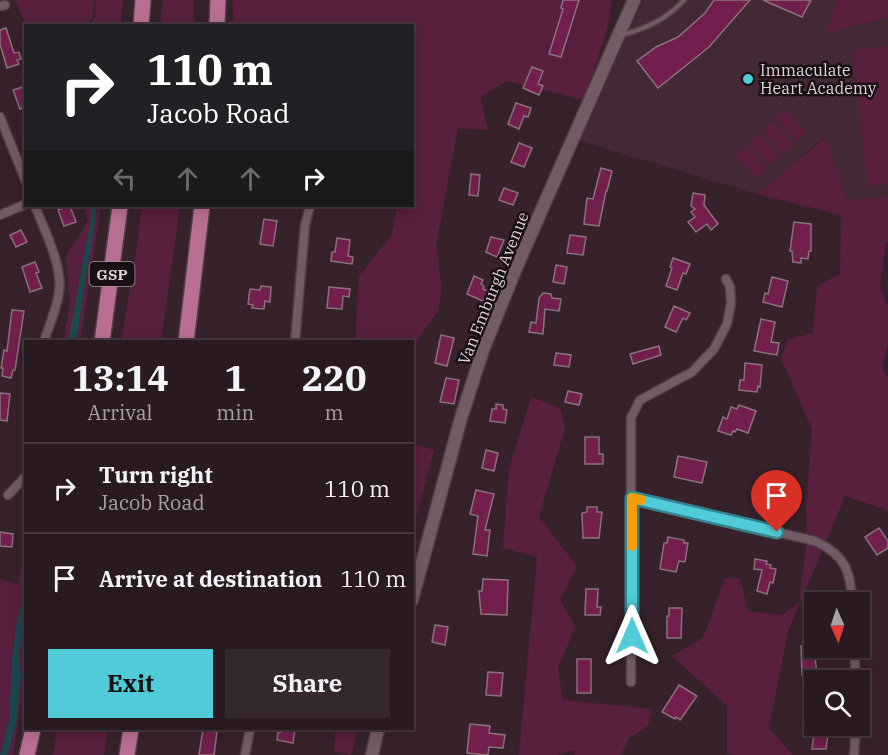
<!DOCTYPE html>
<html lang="en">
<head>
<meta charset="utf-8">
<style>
	:root { --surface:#291a21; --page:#35272e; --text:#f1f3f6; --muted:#a5a1a5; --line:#45383f; --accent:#52cbd9 }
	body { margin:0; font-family:"IBM Plex Serif",serif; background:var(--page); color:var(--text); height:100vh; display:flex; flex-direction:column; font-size:22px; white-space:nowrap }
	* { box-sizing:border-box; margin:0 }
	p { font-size:20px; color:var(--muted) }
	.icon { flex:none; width:33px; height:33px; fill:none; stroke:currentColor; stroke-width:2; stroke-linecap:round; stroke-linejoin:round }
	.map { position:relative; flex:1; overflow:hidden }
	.panel { position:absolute; left:24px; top:340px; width:390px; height:390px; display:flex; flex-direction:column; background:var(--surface); border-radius:0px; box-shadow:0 3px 15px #0003,0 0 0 2px var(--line) }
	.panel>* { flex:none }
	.guide { position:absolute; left:24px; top:24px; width:390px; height:183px; border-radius:0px; box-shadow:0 3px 15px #0003,0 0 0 2px var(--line); background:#202124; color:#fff; overflow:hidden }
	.needle { width:39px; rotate:177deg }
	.buttons { position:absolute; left:804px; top:592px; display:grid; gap:12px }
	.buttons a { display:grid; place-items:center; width:66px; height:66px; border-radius:0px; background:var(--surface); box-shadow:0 3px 15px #0003,0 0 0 2px var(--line); font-size:30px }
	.pin { position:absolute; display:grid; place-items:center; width:51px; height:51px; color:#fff; margin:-62px -26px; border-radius:50% 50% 50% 0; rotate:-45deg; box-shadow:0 0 6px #0007 }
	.pin .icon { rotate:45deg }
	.me { position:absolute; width:66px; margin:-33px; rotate:0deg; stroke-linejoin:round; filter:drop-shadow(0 0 4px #0008) }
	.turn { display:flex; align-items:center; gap:21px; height:126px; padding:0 24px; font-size:27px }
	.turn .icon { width:78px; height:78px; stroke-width:2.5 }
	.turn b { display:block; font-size:42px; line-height:51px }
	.lanes { display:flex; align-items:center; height:57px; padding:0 24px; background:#0003; justify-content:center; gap:30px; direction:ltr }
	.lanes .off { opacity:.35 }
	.eta { display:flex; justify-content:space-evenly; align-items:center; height:102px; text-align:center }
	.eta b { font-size:36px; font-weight:700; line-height:42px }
	.button { display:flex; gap:12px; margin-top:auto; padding:12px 24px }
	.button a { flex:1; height:69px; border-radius:0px; background:var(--accent); color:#111; font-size:24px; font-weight:700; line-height:69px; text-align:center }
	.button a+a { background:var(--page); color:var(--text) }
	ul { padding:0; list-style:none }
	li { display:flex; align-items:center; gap:18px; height:90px; padding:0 24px; border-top:2px solid var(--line) }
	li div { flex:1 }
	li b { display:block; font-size:22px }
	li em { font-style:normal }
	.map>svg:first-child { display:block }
</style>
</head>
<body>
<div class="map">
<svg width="888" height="755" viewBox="0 0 888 755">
	<rect width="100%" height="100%" fill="#37222c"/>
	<polygon fill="#432836" points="643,0 837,0 827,32 888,17 888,196 847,200 825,137 757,194 580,141"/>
	<g fill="#581f3e">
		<polygon points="15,0 94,0 93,14 88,25 26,25"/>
		<polygon points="95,0 123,0 121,25 90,26 96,13"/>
		<polygon points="163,0 194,0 194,25 160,25"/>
		<polygon points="233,0 609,0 612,2 607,30 584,100 507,81 480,97 488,130 458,128 436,246 442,288 438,312 418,338 413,360 412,342 355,342 359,276 391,236 397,206 412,206 412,132 415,119 412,118 412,26 234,25"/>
		<polygon points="837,0 888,0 888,17 826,33"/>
		<polygon points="888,46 888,184 868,186 852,50"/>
		<polygon points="785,109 806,132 796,141 775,118"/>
		<polygon points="772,121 793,144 783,153 762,131"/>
		<polygon points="759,133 780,156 769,165 748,143"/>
		<polygon points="826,137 847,200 888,196 888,242 886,242 880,286 888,307 888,345 882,367 888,379 888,513 887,510 845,496 788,632 769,728 793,755 734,755 727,753 727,706 672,656 703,638 725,578 740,578 748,611 782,615 799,603 807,540 806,509 812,429 781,358 788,339 813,333 817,286 840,274 841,215 757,194"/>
		<polygon points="746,145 767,168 756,178 735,155"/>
		<polygon points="83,206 101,206 80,342 63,342 70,304 66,256 88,221"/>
		<polygon points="141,206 180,206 161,342 121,342 138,241"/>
		<polygon points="531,397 560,408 565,428 539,517 577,566 560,599 575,627 558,668 563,700 652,709 648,726 629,738 621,755 575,755 573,750 557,755 519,755 537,557 503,548 509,469"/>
		<polygon points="413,443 434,450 413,530 412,443"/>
		<polygon points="25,545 26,670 13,755 0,755 0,579 18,584"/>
		<polygon points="57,729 108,729 104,755 53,755"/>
		<polygon points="335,729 358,729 351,755 334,751"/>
	</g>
	<g fill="#1b494e">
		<polygon points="91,206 95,206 96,215 76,342 68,342 91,218"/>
		<polygon points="25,589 25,637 19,650 21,677 16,724 7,755 0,755 9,722 12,660 17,621"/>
	</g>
	<g fill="#721f4e" stroke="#8a717c" stroke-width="1.5">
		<polygon points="563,0 579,0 561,57 549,54 563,9 561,8"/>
		<polygon points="714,0 750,0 709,47 658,88 637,61 656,47 678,37 705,13"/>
		<polygon points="763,0 811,0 802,17"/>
		<polygon points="6,28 14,53 19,52 21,59 17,60 19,64 7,68 0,44 0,30"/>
		<polygon points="532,67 543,71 538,84 543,86 539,95 523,88"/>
		<polygon points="26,86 26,107 20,109 13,90"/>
		<polygon points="516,103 531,108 528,117 524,116 519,129 508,124"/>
		<polygon points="519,143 532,148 524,167 511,162"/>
		<polygon points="601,168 612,171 607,191 606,191 599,226 584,224 587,198 593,199"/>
		<polygon points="471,174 480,175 478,196 469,195"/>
		<polygon points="504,188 518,193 513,205 499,200"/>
		<polygon points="693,193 705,195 704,205 718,224 711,230 707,224 696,232 688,222 695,217 691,212 695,209 691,206"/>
		<polygon points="70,206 76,222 64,226 58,210"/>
		<polygon points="264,219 277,221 273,246 260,244"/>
		<polygon points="794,222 811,224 811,251 809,251 808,259 801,258 801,263 793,262 792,251 790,251"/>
		<polygon points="21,230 27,242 16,247 10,235"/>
		<polygon points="570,235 586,237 583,255 567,253"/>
		<polygon points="491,237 504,240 497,257 486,252"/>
		<polygon points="337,238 350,240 348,256 353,257 352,264 331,261 332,252 335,252"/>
		<polygon points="673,258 690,264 686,274 683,273 677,290 666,286 672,268 670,267"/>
		<polygon points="35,262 39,272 36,273 42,288 30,292 22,267"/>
		<polygon points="556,265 567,267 564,284 553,282"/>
		<polygon points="474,276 483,280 481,284 484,286 483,289 488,291 483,301 467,294"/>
		<polygon points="772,277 788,281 782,307 763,302 765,293 768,294"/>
		<polygon points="261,286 271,287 270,302 265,301 264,309 252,308 253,305 248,304 250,289 260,290"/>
		<polygon points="329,287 350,289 349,297 343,296 342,309 327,308"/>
		<polygon points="543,293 551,294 552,298 561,299 559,311 545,309 543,334 529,332 531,322 536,323 539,298"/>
		<polygon points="674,306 690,313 686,320 683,318 676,332 665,327"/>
		<polygon points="12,310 24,311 15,370 13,370 11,378 2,376 3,368 1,368 4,350 7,351"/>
		<polygon points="761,319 775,322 771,342 779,343 777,355 754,351"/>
		<polygon points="441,335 454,338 447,366 435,363"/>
		<polygon points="659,346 661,355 633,364 630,354"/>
		<polygon points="556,353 571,355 569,367 554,365"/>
		<polygon points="745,363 762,365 760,387 758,386 757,392 739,390 740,380 744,380"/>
		<polygon points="446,378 459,380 454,404 440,402"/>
		<polygon points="568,391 582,394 579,405 565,402"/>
		<polygon points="0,393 10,394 7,421 0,420"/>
		<polygon points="496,404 503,405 503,409 507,410 505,423 490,421 492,409 496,409"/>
		<polygon points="739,405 756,411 748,433 737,429 735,432 733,431 731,435 718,431 723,417 727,419 731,407 737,409"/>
		<polygon points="585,437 599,437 599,454 603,454 603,464 585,464"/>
		<polygon points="486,450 498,453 494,471 482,468"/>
		<polygon points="678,456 707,462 702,483 674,477"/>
		<polygon points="759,479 792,485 788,504 776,502 777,496 757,492"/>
		<polygon points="476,490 494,494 485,530 490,530 487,556 473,554 478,516 470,514"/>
		<polygon points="587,507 597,507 597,512 602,512 599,538 583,538 582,513 587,512"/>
		<polygon points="879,528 888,541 888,548 877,555 865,537"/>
		<polygon points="0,532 13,534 12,547 0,546"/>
		<polygon points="668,537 684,540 684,543 688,543 685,562 679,561 676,572 660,569 664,543 667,543"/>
		<polygon points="755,559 767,561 766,564 771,565 770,568 776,569 773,583 770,582 767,594 757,591 762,570 754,569"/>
		<polygon points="483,579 508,580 507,615 481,614 479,591 482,591"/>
		<polygon points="586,589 598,589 597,607 601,607 600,615 585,615"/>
		<polygon points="669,608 682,608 681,638 667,638 667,616 669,616"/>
		<polygon points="435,625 448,627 445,645 432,642"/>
		<polygon points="814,645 817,676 802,675 801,646"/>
		<rect x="577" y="659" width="14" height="34"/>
		<polygon points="488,672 503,673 501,696 486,695"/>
		<polygon points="679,685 697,696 680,720 676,717 675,719 662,712"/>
		<polygon points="470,724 490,726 489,733 505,735 503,748 489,747 488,755 467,753"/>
		<polygon points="815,726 829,727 826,749 812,749"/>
		<polygon points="203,729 217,732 214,755 199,755"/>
		<polygon points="281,729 295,729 293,743 277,740 278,732 281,732"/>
	</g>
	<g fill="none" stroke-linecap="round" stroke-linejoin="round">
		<defs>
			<path id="service" d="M621,35C647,29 667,19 684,0"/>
			<g id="minor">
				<polyline points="0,6 5,5"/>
				<polyline points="0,117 26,182"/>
				<path d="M35,206C44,229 63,266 59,292C57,309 49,325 44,342"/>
				<polyline points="0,215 26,204"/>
				<polyline points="295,342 305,225 310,206"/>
				<polyline points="8,495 26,476"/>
				<path d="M632,498L815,541C845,555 851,571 852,603"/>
				<polyline points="854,648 856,681"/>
				<polyline points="631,682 631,418 640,400 692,372 714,349 727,324 731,303 730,287 726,279"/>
				<polyline points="245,755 250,729"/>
				<polyline points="854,755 856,726"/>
			</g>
			<g id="secondary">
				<polyline points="412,600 461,418 483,350 516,268 634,0"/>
				<polyline points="372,755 378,729"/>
			</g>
			<g id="motorway">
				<polyline points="141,26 143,0"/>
				<polyline points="217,26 218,0"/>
				<polyline points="102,342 120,206"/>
				<polyline points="186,342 202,206"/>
				<polyline points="27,755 33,729"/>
				<polyline points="127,755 131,729"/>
			</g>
		</defs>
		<use href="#service" stroke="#503e47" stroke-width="7"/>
		<use href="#minor" stroke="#503e47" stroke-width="11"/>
		<use href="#secondary" stroke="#503e47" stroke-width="15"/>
		<use href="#motorway" stroke="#503e47" stroke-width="18"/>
		<use href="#service" stroke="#735b66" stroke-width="4"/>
		<use href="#minor" stroke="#735b66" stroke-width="8"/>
		<use href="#secondary" stroke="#735b66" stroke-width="12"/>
		<use href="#motorway" stroke="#b96f94" stroke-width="15"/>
	</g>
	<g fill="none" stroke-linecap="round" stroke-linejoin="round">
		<defs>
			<polyline id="route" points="632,636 632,498 777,532"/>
		</defs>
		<use href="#route" stroke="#35848d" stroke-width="15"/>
		<use href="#route" stroke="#52cbd9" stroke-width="10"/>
		<polyline stroke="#f59e0b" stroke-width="10" points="632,546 632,498 641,500"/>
	</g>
	<circle fill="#52cbd9" stroke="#180f14" stroke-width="2" cx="748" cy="79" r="6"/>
	<g text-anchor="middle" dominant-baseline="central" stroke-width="5" stroke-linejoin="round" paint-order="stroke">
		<rect fill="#180f14" stroke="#a3979c" stroke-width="1.5" x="89.5" y="262" width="45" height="24" rx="4.5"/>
		<g font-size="15" font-weight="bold" fill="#dfd1d7">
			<text x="112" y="274">GSP</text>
		</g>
		<g font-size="16" fill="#dfd1d7" stroke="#180f14" text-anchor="start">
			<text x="760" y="70">Immaculate<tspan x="760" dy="18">Heart Academy</tspan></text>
		</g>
		<g font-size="16" fill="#dfd1d7" stroke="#180f14">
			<text transform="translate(493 288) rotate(-68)">Van Emburgh Avenue</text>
		</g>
	</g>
</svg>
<div class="buttons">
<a><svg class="needle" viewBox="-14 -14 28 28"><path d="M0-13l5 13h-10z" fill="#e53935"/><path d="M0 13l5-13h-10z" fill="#a5a1a5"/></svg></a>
<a><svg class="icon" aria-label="search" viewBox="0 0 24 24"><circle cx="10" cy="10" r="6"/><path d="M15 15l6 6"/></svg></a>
</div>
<div class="pin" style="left:777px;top:532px;background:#d93025"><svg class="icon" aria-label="arrive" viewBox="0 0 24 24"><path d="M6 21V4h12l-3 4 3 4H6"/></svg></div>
<svg class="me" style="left:632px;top:636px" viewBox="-20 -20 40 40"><path d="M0-17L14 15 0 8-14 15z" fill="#52cbd9" stroke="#fff" stroke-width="4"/></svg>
<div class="guide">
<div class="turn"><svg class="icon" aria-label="right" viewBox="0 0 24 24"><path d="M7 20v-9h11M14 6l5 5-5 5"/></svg><div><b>110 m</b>Jacob Road</div></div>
<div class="lanes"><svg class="icon off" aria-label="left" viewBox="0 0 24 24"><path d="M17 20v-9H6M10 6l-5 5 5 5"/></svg><svg class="icon off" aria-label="ahead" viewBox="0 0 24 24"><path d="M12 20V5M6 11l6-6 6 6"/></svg><svg class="icon off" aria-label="ahead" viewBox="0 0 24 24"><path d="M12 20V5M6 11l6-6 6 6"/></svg><svg class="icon" aria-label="right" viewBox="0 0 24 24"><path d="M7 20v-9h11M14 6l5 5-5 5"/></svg></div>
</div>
<section class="panel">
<div class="eta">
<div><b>13:14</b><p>Arrival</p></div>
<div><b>1</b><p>min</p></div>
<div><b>220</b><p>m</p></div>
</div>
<ul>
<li><svg class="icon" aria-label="right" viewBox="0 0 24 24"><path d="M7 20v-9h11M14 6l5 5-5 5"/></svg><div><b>Turn right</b><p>Jacob Road</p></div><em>110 m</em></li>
<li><svg class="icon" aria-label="arrive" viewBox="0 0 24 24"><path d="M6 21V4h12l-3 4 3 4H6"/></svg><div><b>Arrive at destination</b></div><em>110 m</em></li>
</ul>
<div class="button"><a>Exit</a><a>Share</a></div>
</section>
</div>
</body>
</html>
